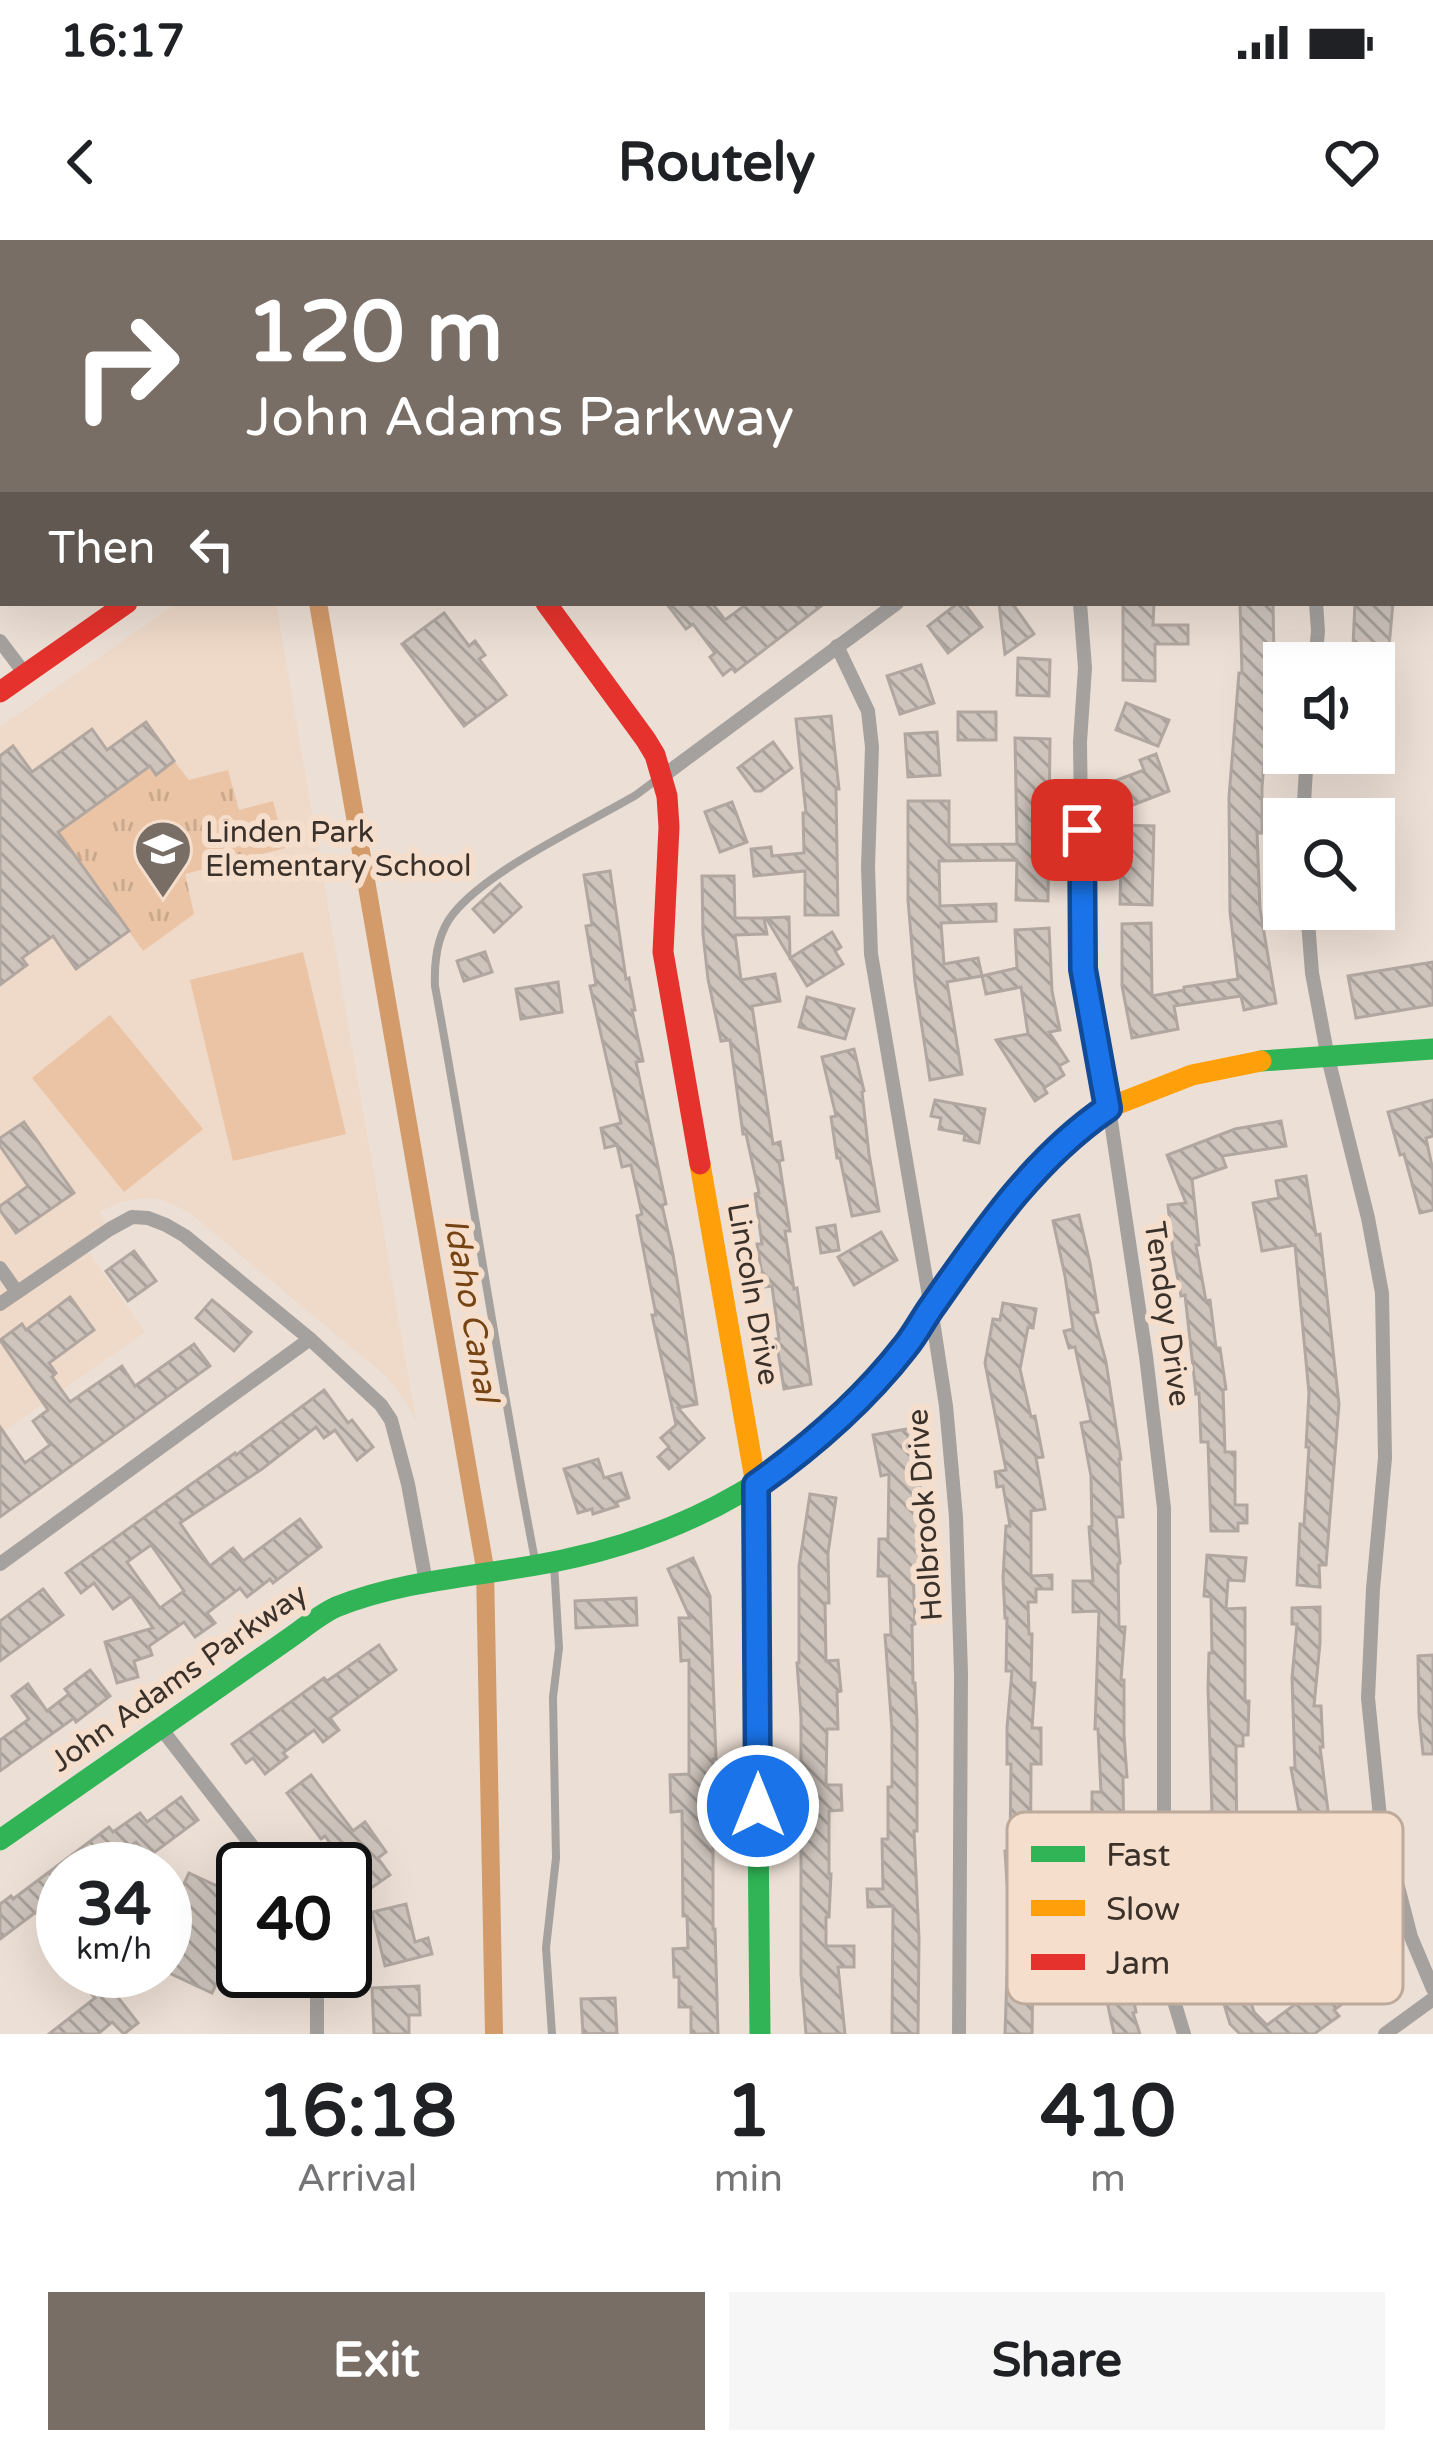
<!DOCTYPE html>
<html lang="en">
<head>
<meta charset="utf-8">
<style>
	:root { --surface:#fff; --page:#f6f6f6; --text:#202124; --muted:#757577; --accent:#786e66 }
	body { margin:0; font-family:"Varela Round",sans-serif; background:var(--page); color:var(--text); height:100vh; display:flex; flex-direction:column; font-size:45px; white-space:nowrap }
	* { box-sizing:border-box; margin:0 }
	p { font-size:39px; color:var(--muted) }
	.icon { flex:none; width:66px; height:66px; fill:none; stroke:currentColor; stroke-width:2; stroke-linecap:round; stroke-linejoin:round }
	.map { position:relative; height:1794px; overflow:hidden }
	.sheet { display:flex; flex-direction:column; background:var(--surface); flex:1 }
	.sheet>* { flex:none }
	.hud { position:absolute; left:0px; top:0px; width:1434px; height:366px; box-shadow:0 12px 48px #0002; background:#786e66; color:#fff; overflow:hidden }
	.fabs { position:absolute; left:1263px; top:402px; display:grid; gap:24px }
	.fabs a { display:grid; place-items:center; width:132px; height:132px; border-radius:0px; background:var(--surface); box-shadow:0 12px 48px #0002; font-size:60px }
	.speed { position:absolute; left:36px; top:1602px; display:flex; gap:24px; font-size:60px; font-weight:700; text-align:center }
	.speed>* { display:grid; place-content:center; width:156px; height:156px; border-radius:50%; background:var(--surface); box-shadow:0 12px 48px #0002; line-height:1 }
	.speed small { font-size:30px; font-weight:400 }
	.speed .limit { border:6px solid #111; border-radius:18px; background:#fff; color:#111 }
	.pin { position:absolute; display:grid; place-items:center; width:102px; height:102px; color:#fff; margin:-51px; border-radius:24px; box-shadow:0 6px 18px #0006 }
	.me { position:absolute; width:132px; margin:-66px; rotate:0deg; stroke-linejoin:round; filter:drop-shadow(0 0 9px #0008) }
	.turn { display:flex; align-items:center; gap:42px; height:252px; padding:0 48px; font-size:54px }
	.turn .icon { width:156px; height:156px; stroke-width:2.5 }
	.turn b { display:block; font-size:84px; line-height:102px }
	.then { display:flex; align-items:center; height:114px; padding:0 48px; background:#0003; gap:24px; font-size:45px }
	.eta { display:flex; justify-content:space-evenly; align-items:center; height:204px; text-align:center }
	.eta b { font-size:72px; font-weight:700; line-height:84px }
	.action { display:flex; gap:24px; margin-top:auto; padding:24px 48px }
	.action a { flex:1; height:138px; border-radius:0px; background:var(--accent); color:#fff; font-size:48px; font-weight:700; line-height:138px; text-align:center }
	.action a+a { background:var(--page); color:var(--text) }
	.status { display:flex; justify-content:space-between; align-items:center; height:84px; padding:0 60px; background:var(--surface); direction:ltr }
	.status svg { height:33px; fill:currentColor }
	header { display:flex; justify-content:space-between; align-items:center; height:156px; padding:0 48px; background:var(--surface); font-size:54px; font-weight:700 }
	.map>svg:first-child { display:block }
</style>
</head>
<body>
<div class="status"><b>16:17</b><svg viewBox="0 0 49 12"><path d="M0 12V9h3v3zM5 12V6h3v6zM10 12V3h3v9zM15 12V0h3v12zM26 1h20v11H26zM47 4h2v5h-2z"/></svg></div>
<header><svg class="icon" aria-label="back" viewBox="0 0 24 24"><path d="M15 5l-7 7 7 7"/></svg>Routely<svg class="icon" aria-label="heart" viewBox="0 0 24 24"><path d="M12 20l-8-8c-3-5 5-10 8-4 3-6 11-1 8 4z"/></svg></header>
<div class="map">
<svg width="1433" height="1794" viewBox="0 0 1433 1794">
	<defs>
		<pattern id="park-tufts" width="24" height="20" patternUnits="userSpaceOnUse" patternTransform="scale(3)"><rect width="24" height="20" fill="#eac4a5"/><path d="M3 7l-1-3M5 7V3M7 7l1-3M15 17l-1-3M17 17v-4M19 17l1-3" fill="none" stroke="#c9a98e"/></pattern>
		<pattern id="building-back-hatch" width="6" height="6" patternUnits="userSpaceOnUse" patternTransform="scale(3)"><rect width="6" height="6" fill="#cec4bc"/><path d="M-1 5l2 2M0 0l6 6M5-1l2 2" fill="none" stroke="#a8a099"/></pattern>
	</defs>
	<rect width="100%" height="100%" fill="#ecdfd5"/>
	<polygon fill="#efd9c8" points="177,363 276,363 416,1181 404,1159 387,1137 190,973 163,960 149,958 123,961 99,972 110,989 84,1006 145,1092 0,1194 0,487"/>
	<g fill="#eac4a5">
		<polygon points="303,712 346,894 233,921 190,740"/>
		<polygon points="110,775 203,889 124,952 32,838"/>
	</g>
	<polygon fill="url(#park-tufts)" points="174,521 189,540 228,530 239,570 273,561 285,608 185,634 194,674 143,711 58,592 150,526 156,534"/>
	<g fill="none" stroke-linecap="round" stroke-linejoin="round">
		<g stroke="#d39b6a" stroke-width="18">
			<polyline points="257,0 258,3"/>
			<polyline points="318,363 485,1328 494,1794"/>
		</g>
	</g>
	<g fill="url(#building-back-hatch)" stroke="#b1a7a0" stroke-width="3" fill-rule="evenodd">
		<polygon points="666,363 712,363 725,380 748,363 825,363 735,432 732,428 723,435 710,417 715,413 693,384 686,389"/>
		<polygon points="958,363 964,363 982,387 948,413 928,386"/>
		<polygon points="999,363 1012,363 1034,394 1005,414"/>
		<polygon points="1123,363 1154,363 1153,385 1188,385 1188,404 1155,404 1155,441 1123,440"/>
		<polygon points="1240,363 1273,363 1274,419 1272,419 1262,548 1262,593 1257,593 1260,669 1276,763 1244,770 1241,756 1174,766 1178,789 1132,798 1122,746 1122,684 1151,683 1152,756 1184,750 1184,747 1238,739 1230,672 1229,557 1239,433 1242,433"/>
		<polygon points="1355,363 1393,363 1388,417 1392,418 1388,453 1384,455 1374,455 1374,423 1356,423 1358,405 1353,405"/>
		<polygon points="444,373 469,406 475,401 485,415 479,419 506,455 464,486 402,404"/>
		<polygon points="1018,418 1050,420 1049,456 1017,455"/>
		<polygon points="921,425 934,463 900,474 887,436"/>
		<polygon points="1126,463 1169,480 1158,506 1116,490"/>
		<rect x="958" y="472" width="38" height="28"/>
		<polygon points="831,476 839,549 836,549 838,675 805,675 805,631 754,636 751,609 771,607 772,616 804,613 803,573 806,573 796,479"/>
		<polygon points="146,482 174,521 156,535 150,526 58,592 129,691 76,729 53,696 22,718 27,725 0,745 0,516 13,506 32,532 92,489 107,510"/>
		<polygon points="937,492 940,535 908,537 905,494"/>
		<polygon points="1015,498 1050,499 1048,661 1016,660 1017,620 939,621 940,666 996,664 996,681 941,683 944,724 978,718 982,736 947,742 962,834 930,840 915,742 908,660 908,561 949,561 949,605 1017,604"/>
		<polygon points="773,502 792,528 761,551 755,551 738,528"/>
		<polygon points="1156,514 1169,551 1125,568 1114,541 1144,530 1140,520"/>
		<polygon points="732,562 747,602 720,612 705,572"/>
		<polygon points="1122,585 1154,586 1152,665 1120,664"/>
		<polygon points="1374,610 1385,610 1389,662 1374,663"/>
		<polygon points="610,631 626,739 629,738 635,770 632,770 643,821 636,822 666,964 662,965 673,1014 697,1164 678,1168 704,1198 669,1229 658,1217 669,1207 661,1198 676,1185 652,1075 656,1075 637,976 642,974 631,925 622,927 617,905 605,908 601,888 621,883 590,746 596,745 586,686 592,685 584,635"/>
		<polygon points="702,636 734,636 735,678 764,678 767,694 735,695 741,740 775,734 780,761 752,766 773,904 780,902 783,920 779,921 790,991 785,991 794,1049 797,1048 811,1144 784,1149 776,1099 779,1099 772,1046 764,1047 757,1004 762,1004 755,954 759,953 746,894 743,894 730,800 721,801 708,739 703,694"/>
		<polygon points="500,644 521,667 494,692 473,669"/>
		<polygon points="789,677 790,718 832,692 841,707 835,711 843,724 807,746 766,678"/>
		<polygon points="1049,688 1052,751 1060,790 1049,792 1068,821 1059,826 1064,835 1044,848 1047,853 1035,861 996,800 1028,794 1021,747 986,754 982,736 1017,728 1015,690"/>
		<polygon points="485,712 492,732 464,741 457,721"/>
		<polygon points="1433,722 1433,765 1356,778 1348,736"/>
		<polygon points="558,742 562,772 521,779 516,749"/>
		<polygon points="807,757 854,769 845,799 799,787"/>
		<polygon points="854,809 864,851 862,852 869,914 879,971 852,976 840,918 837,918 831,877 836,876 822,817"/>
		<polygon points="935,860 985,869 979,903 964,900 965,894 939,889 941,878 931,876"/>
		<polygon points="1433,860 1433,896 1426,898 1433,931 1433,970 1420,973 1404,914 1400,915 1388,872"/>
		<polygon points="1281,881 1286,906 1222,916 1226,927 1192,939 1199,1005 1196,1005 1206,1061 1210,1060 1216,1108 1220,1108 1226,1149 1223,1150 1225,1212 1235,1212 1235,1265 1247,1265 1247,1283 1238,1283 1238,1291 1211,1291 1208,1202 1201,1202 1199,1153 1196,1154 1185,1055 1181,1056 1173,1013 1168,965 1186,963 1167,915 1235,889"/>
		<polygon points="24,882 74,953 16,993 0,970 0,966 28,946 0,906 0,898"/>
		<polygon points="1306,936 1316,995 1320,994 1339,1164 1326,1325 1319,1325 1320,1347 1297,1345 1300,1284 1304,1285 1309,1207 1306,1207 1309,1153 1295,1005 1262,1011 1253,963 1279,958 1276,941"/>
		<polygon points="1079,975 1090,1023 1098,1072 1093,1073 1106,1122 1121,1219 1119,1219 1123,1277 1116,1277 1120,1323 1118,1324 1119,1387 1125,1387 1121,1440 1124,1440 1124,1495 1127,1537 1123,1537 1125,1717 1136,1772 1133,1773 1140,1794 1114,1794 1097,1714 1096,1595 1092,1595 1092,1552 1101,1552 1098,1489 1095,1489 1099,1371 1073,1372 1073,1341 1093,1341 1089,1287 1092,1286 1091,1236 1081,1183 1091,1181 1075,1107 1069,1108 1064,1091 1073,1089 1065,1036 1053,981"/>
		<polygon points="835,985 839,1010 821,1013 817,988"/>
		<polygon points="881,992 897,1020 854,1045 838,1017"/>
		<polygon points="134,1011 156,1041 128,1061 106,1031"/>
		<polygon points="70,1057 94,1090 49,1123 56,1133 52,1137 70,1162 122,1126 135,1146 194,1104 210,1126 0,1277 0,1187 25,1223 50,1205 33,1181 48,1170 0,1100 22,1084 26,1090"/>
		<polygon points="212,1060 251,1092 234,1111 196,1078"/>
		<polygon points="1003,1063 1036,1069 1033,1088 1028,1087 1020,1129 1031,1177 1035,1176 1043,1217 1036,1218 1045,1269 1031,1271 1031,1336 1052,1335 1052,1349 1036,1349 1036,1362 1028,1362 1029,1394 1032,1394 1031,1443 1035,1443 1032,1488 1041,1488 1041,1524 1031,1524 1030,1709 1046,1709 1046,1731 1033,1731 1032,1794 1005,1794 1010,1643 1007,1643 1005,1611 1010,1610 1011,1524 1007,1524 1007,1488 1012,1431 1006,1431 1007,1378 1005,1378 1003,1337 1006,1286 1010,1286 1003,1246 997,1247 995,1232 1006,1230 985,1123 993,1079 1000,1080"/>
		<path d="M324,1150L348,1183L352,1180L373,1207L357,1220L335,1190L324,1198L316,1187L262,1229L180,1283L210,1326L233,1308L243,1321L300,1279L321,1307L273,1343L270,1339L247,1357L240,1348L207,1373L215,1383L195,1397L184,1382L149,1406L152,1415L134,1421L138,1437L117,1443L105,1402L153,1388L131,1356L113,1369L94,1343L81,1353L66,1333L235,1213L236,1215ZM151,1305L184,1351L160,1368L127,1322Z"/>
		<polygon points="912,1188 920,1234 919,1327 913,1327 915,1384 912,1385 913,1443 915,1443 917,1480 917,1591 914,1591 919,1698 918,1794 892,1793 893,1666 868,1667 867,1649 883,1649 882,1599 888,1599 888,1547 892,1547 892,1490 885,1395 891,1395 889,1336 878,1336 879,1299 888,1299 889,1234 881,1236 873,1195"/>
		<polygon points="598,1219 604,1238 621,1233 629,1258 616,1262 618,1266 593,1274 592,1269 578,1273 564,1229"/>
		<polygon points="810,1254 836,1258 828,1313 829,1363 825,1363 826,1421 838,1420 841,1451 837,1452 838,1489 827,1489 826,1545 841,1545 842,1570 829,1571 829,1634 831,1634 829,1677 826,1677 826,1706 854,1706 854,1727 838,1727 845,1794 806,1794 801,1734 801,1477 797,1423 799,1423 799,1326"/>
		<polygon points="1207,1315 1246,1318 1244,1341 1228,1340 1226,1369 1245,1368 1245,1461 1249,1461 1248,1495 1243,1495 1243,1506 1236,1506 1237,1634 1264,1632 1267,1663 1238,1666 1241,1704 1252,1701 1257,1716 1238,1722 1254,1772 1267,1785 1347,1726 1332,1678 1328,1679 1316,1628 1284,1634 1280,1615 1306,1610 1291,1528 1295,1528 1292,1438 1297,1384 1292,1384 1292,1368 1320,1367 1320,1403 1314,1466 1321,1466 1323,1507 1320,1507 1329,1579 1331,1579 1357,1691 1365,1688 1382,1746 1354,1755 1334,1770 1339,1776 1314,1794 1240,1794 1230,1784 1209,1714 1215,1712 1207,1637 1209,1572 1212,1572 1208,1448 1209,1413 1212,1413 1211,1357 1204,1356"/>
		<polygon points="693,1318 710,1356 716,1519 713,1519 713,1689 715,1689 718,1794 691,1794 691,1767 679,1767 679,1737 674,1737 673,1709 688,1708 687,1676 683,1676 682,1571 671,1572 670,1535 689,1534 689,1420 681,1421 679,1378 690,1378 668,1329"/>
		<polygon points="43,1349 63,1375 0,1421 0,1381"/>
		<polygon points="636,1358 637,1385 576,1388 575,1361"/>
		<polygon points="379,1405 396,1430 330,1478 339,1490 323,1502 314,1490 283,1513 287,1517 265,1534 253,1518 246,1523 232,1504 324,1438 327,1441"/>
		<polygon points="1433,1415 1433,1514 1423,1514 1419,1475 1418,1416"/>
		<polygon points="90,1430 110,1456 76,1482 74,1478 0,1531 0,1500 29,1479 12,1456 28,1444 47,1471 69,1454 65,1449"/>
		<polygon points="311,1535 353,1591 365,1582 386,1612 378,1618 390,1635 364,1653 325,1596 321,1599 287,1553"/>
		<polygon points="181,1557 198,1580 148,1617 136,1602 100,1629 63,1629 63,1656 38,1675 36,1672 0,1699 0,1664 11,1656 13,1659 109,1587 113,1592 140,1573 147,1582"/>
		<polygon points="189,1633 243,1658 243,1689 212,1753 165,1731 165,1684"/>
		<polygon points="406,1664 415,1702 428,1698 432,1714 385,1726 372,1672"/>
		<polygon points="102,1737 138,1783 124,1794 112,1782 98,1794 49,1794 95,1758 87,1748"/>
		<polygon points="419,1746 420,1775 409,1775 409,1794 374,1794 372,1748"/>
		<polygon points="615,1758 617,1793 583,1794 581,1759"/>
	</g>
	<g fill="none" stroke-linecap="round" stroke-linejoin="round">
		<g stroke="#a5a19e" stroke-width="8">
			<polyline points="1320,3 1324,0"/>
			<path d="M535,1320C498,1129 470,937 435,746C434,721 437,694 453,674C489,629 585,585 636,555L656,540"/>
			<polyline points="552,1794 546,1708 556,1618 553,1457 559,1408 554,1324"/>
		</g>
		<g stroke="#a5a19e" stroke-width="14">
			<polyline points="198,0 199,3"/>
			<polyline points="318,0 319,3"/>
			<polyline points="1162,0 1164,3"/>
			<polyline points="0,42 3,46"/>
			<polyline points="1431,92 1433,91"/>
			<polyline points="0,140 3,137"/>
			<polyline points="1080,363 1085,428 1080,502 1083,729 1109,868 1146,1116 1164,1268 1164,1644 1167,1738 1184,1794"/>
			<polyline points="0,401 25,434"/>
			<polyline points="837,406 868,471 872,507 868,627 871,714 931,1068 946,1166 956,1277 961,1433 959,1794"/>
			<polyline points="1315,423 1318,391 1316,363"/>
			<polyline points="663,536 897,363"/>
			<polyline points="1303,579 1307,513"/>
			<polyline points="1307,669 1312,733 1328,818 1368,978 1382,1053 1385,1218 1373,1349 1368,1458 1380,1577 1411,1697 1433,1749"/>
			<polyline points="0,1028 17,1052"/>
			<polyline points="0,1064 110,989 132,977 148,978 166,985 185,996 310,1099 381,1165 391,1180 408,1244 426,1342"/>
			<polyline points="0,1324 310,1099"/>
			<polyline points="160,1487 270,1629"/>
			<polyline points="317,1731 317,1794"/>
			<polyline points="1385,1794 1433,1759"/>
		</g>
		<g stroke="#30b455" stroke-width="21">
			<polyline points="621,3 625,0"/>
			<polyline points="1261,821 1433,809"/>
			<polyline points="758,1582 760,1794"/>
			<path d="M0,1600C77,1546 154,1492 231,1439C253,1423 276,1408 298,1392C310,1383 323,1373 336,1367C398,1342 467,1337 531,1326C687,1300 808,1231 905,1106"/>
		</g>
		<g stroke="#ff9f0a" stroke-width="21">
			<polyline points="700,924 756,1245 758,1582"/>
			<polyline points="905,1106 1020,946 1074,891 1115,865 1192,835 1261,821"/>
		</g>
		<g stroke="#e5322d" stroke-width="21">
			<polyline points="546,363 646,500 655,515 667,556 669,587 663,712 700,924"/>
			<polyline points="0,452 127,363"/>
		</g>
	</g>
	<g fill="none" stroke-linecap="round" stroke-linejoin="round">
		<defs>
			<path id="route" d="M758,1566L756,1245C811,1206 863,1161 905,1107C915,1095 922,1081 931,1068C983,994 1033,919 1108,868L1083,729L1082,590"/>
		</defs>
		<use href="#route" stroke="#114b97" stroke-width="30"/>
		<use href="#route" stroke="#1a73e8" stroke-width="21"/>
	</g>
	<defs>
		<symbol id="school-pin" viewBox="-11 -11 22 30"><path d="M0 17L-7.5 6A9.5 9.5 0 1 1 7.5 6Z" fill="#786e66" stroke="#f5decc"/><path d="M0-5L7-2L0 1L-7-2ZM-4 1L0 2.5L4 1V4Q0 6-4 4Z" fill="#fff"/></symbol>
	</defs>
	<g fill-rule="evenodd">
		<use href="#school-pin" x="130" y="576" width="66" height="90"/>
	</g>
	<g text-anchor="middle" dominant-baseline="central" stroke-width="12" stroke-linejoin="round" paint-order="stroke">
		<g font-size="30" fill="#3a312a" stroke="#f5decc" text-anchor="start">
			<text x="205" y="592">Linden Park<tspan x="205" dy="34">Elementary School</tspan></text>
		</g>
		<g font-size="30" fill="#3a312a" stroke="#f5decc">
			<text transform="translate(753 1054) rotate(80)">Lincoln Drive</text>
			<text transform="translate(1167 1074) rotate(82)">Tendoy Drive</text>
			<text transform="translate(925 1275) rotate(-94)">Holbrook Drive</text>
			<text transform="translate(179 1438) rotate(-35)">John Adams Parkway</text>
		</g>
		<g font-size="33" font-style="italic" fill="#764313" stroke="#f5decc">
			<text transform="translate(471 1070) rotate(80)">Idaho Canal</text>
		</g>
	</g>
	<rect x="1007" y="1572" width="396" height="192" rx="18" fill="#f5decc" stroke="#bdaa9b" stroke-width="3"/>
	<rect x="1031" y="1606" width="54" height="16" fill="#30b455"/>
	<rect x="1031" y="1660" width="54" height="16" fill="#ff9f0a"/>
	<rect x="1031" y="1714" width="54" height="16" fill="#e5322d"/>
	<g font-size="33" fill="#3a312a">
		<text x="1106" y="1626">Fast</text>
		<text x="1106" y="1680">Slow</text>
		<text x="1106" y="1734">Jam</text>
	</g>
</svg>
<div class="fabs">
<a><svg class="icon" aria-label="sound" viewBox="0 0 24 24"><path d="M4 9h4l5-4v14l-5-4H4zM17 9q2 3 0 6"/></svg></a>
<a><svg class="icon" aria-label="search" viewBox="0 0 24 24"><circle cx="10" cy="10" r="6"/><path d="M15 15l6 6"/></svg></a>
</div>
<div class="speed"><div>34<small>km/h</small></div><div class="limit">40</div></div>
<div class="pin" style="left:1082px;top:590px;background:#d93025"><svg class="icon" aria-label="arrive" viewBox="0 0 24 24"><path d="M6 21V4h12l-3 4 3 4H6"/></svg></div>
<svg class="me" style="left:758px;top:1566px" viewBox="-20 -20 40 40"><circle r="17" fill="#1a73e8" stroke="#fff" stroke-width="3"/><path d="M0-11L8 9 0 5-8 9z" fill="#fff"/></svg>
<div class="hud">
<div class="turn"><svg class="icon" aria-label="right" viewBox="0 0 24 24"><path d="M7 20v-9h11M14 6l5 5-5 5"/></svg><div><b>120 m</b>John Adams Parkway</div></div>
<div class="then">Then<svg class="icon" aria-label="left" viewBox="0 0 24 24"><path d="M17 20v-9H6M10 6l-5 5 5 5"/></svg></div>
</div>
</div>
<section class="sheet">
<div class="eta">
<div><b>16:18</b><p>Arrival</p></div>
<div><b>1</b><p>min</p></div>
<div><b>410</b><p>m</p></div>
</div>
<div class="action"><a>Exit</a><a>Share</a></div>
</section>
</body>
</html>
